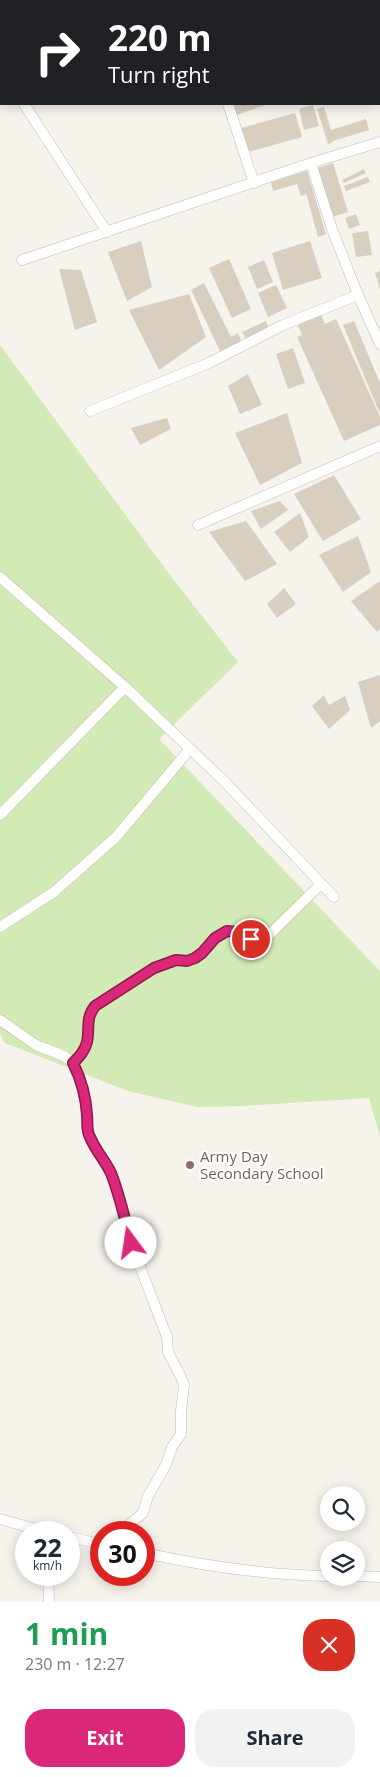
<!DOCTYPE html>
<html lang="en">
<head>
<meta charset="utf-8">
<style>
	:root { --surface:#fff; --page:#f2f2f3; --text:#1f2937; --muted:#747a83; --accent:#db2777 }
	body { margin:0; font-family:"Open Sans",sans-serif; background:var(--page); color:var(--text); height:100vh; display:flex; flex-direction:column; font-size:19px; white-space:nowrap }
	* { box-sizing:border-box; margin:0 }
	p { font-size:16px; color:var(--muted) }
	.icon { flex:none; width:28px; height:28px; fill:none; stroke:currentColor; stroke-width:2; stroke-linecap:round; stroke-linejoin:round }
	.map { position:relative; height:1602px; overflow:hidden }
	.sheet { display:flex; flex-direction:column; background:var(--surface); flex:1 }
	.sheet>* { flex:none }
	.hud { position:absolute; left:0px; top:0px; width:380px; height:105px; box-shadow:0 2px 12px #0003; background:#202124; color:#fff; overflow:hidden }
	.fabs { position:absolute; left:320px; top:1486px; display:grid; gap:10px }
	.fabs a { display:grid; place-items:center; width:45px; height:45px; border-radius:50%; background:var(--surface); box-shadow:0 2px 12px #0003; font-size:25px }
	.speed { position:absolute; left:15px; top:1521px; display:flex; gap:10px; font-size:25px; font-weight:700; text-align:center }
	.speed>* { display:grid; place-content:center; width:65px; height:65px; border-radius:50%; background:var(--surface); box-shadow:0 2px 12px #0003; line-height:1 }
	.speed small { font-size:12px; font-weight:400 }
	.speed .limit { border:8px solid #d22; background:#fff; color:#111 }
	.pin { position:absolute; display:grid; place-items:center; width:42px; height:42px; color:#fff; margin:-21px; border:2px solid #fff; border-radius:50%; box-shadow:0 1px 5px #0007 }
	.me { position:absolute; width:55px; margin:-28px; rotate:346deg; stroke-linejoin:round; filter:drop-shadow(0 0 4px #0008) }
	.turn { display:flex; align-items:center; gap:18px; height:105px; padding:0 25px; font-size:22px }
	.turn .icon { width:65px; height:65px; stroke-width:2.5 }
	.turn b { display:block; font-size:35px; line-height:42px }
	.round { display:grid; place-items:center; flex:none; width:52px; height:52px; border-radius:20px; background:var(--page) }
	.head { display:flex; align-items:center; justify-content:space-between; height:85px; padding:0 25px }
	h1 { font-size:30px; font-weight:700; line-height:38px; color:#1e9e55 }
	.cta { display:flex; gap:10px; margin-top:auto; padding:10px 25px }
	.cta a { flex:1; height:58px; border-radius:20px; background:var(--accent); color:#fff; font-size:20px; font-weight:700; line-height:58px; text-align:center }
	.cta a+a { background:var(--page); color:var(--text) }
	.map>svg:first-child { display:block }
</style>
</head>
<body>
<div class="map">
<svg width="380" height="1602" viewBox="0 0 380 1602">
	<rect width="100%" height="100%" fill="#f6f3ec"/>
	<polygon fill="#d2eab5" points="0,345 170,575 238,662 159,739 380,971 380,1137 369,1098 244,1106 197,1107 128,1091 5,1043 0,1034"/>
	<g fill="#d8cfc1">
		<polygon points="233,104 268,104 237,115"/>
		<polygon points="313,105 319,126 304,130 299,109"/>
		<polygon points="324,107 331,130 366,119 369,130 333,141 333,142 328,144 317,109"/>
		<polygon points="295,113 302,137 245,153 238,129"/>
		<polygon points="333,163 348,212 332,217 317,168"/>
		<polygon points="364,169 366,173 344,183 342,180"/>
		<polygon points="307,171 326,234 318,237 303,182 306,194 301,196 297,184 273,191 271,182"/>
		<polygon points="368,177 370,182 346,191 344,186"/>
		<polygon points="356,214 360,225 349,229 345,218"/>
		<polygon points="368,231 372,255 356,257 352,233"/>
		<polygon points="141,241 152,287 127,301 108,252"/>
		<polygon points="310,241 322,278 283,290 272,253"/>
		<polygon points="229,259 251,309 232,318 209,268"/>
		<polygon points="264,260 273,282 257,289 248,267"/>
		<polygon points="59,269 81,270 97,322 75,330"/>
		<polygon points="380,271 380,290 375,273"/>
		<polygon points="204,283 231,337 238,333 241,341 221,353 191,290"/>
		<polygon points="276,285 287,308 268,317 258,293"/>
		<polygon points="189,294 206,337 159,370 129,310"/>
		<polygon points="320,313 325,324 336,319 380,417 380,425 344,441 297,337 302,335 297,323"/>
		<polygon points="266,321 269,328 246,339 242,332"/>
		<polygon points="354,321 380,383 380,414 343,325"/>
		<polygon points="293,348 305,383 288,389 276,354"/>
		<polygon points="248,374 262,405 240,414 228,386"/>
		<polygon points="287,413 302,463 260,485 235,433"/>
		<polygon points="167,418 171,429 140,445 131,428"/>
		<polygon points="334,475 361,519 323,541 294,494"/>
		<polygon points="280,501 288,510 261,529 251,511"/>
		<polygon points="300,513 309,537 290,552 274,532"/>
		<polygon points="246,521 277,564 245,581 209,532"/>
		<polygon points="358,536 371,572 343,592 319,555"/>
		<polygon points="380,581 380,629 377,632 351,601"/>
		<polygon points="284,588 296,604 277,618 267,604"/>
		<polygon points="380,675 380,721 371,728 358,682"/>
		<polygon points="324,695 329,705 345,696 350,710 329,729 312,706"/>
	</g>
	<g fill="none" stroke-linecap="round" stroke-linejoin="round">
		<defs>
			<g id="street">
				<polyline points="195,0 195,1"/>
				<polyline points="0,67 1,69"/>
				<polyline points="24,104 107,232"/>
				<polyline points="228,104 254,183"/>
				<polyline points="311,163 332,229 358,295 380,344"/>
				<polyline points="22,260 311,163 380,142"/>
				<polyline points="90,411 209,363 283,325 358,295"/>
				<polyline points="198,525 380,446"/>
				<polyline points="0,577 125,687 224,781 334,897"/>
				<polyline points="0,815 125,687"/>
				<polyline points="0,927 54,892 116,837 190,749"/>
				<polyline points="0,1020 36,1045 64,1056 73,1063 79,1075 83,1090 87,1115 87,1129 90,1138 111,1174 122,1207 131,1243 167,1337 168,1352 180,1375 184,1385 181,1411 181,1434 172,1447 166,1465 148,1496 143,1513 120,1532"/>
				<path d="M73,1063C79,1057 85,1051 87,1042C90,1028 86,1019 95,1006L154,968L176,960L187,961L195,958L202,953L215,938L227,931L237,932L251,939L268,936L321,884"/>
				<polyline points="0,1519 46,1532"/>
				<polyline points="69,1537 101,1544"/>
				<path d="M144,1553C204,1566 267,1575 329,1576"/>
				<polyline points="48,1575 49,1602"/>
				<polyline points="356,1576 380,1577"/>
			</g>
		</defs>
		<use href="#street" stroke="#c2bbae" stroke-width="11"/>
		<use href="#street" stroke="#fff" stroke-width="10"/>
	</g>
	<g fill="none" stroke-linecap="round" stroke-linejoin="round">
		<defs>
			<path id="route" d="M131,1243C125,1220 120,1196 111,1173C105,1160 95,1150 90,1137C86,1130 88,1123 87,1115C86,1097 81,1079 73,1063C79,1057 85,1051 87,1042C90,1028 85,1019 95,1006L154,968L176,960L187,961L195,958L202,953L215,938L227,931L237,932L251,939"/>
		</defs>
		<use href="#route" stroke="#8e194d" stroke-width="12"/>
		<use href="#route" stroke="#db2777" stroke-width="9"/>
	</g>
	<circle fill="#8d6e63" stroke="#fff" stroke-width="2" cx="190" cy="1165" r="5"/>
	<g text-anchor="middle" dominant-baseline="central" stroke-width="4" stroke-linejoin="round" paint-order="stroke">
		<g font-size="15" fill="#785e54" stroke="#fff" text-anchor="start">
			<text x="200" y="1156">Army Day<tspan x="200" dy="17">Secondary School</tspan></text>
		</g>
	</g>
</svg>
<div class="fabs">
<a><svg class="icon" aria-label="search" viewBox="0 0 24 24"><circle cx="10" cy="10" r="6"/><path d="M15 15l6 6"/></svg></a>
<a><svg class="icon" aria-label="layers" viewBox="0 0 24 24"><path d="M12 4l9 5-9 5-9-5zM3 14l9 5 9-5"/></svg></a>
</div>
<div class="speed"><div>22<small>km/h</small></div><div class="limit">30</div></div>
<div class="pin" style="left:251px;top:939px;background:#d93025"><svg class="icon" aria-label="arrive" viewBox="0 0 24 24"><path d="M6 21V4h12l-3 4 3 4H6"/></svg></div>
<svg class="me" style="left:131px;top:1243px" viewBox="-20 -20 40 40"><circle r="19" fill="#fff"/><path d="M0-13L10 11 0 6-10 11z" fill="#db2777"/></svg>
<div class="hud">
<div class="turn"><svg class="icon" aria-label="right" viewBox="0 0 24 24"><path d="M7 20v-9h11M14 6l5 5-5 5"/></svg><div><b>220 m</b>Turn right</div></div>
</div>
</div>
<section class="sheet">
<div class="head"><div><h1>1 min</h1><p>230 m · 12:27</p></div><a class="round" style="background:#d93025;color:#fff"><svg class="icon" aria-label="close" viewBox="0 0 24 24"><path d="M6 6l12 12M18 6L6 18"/></svg></a></div>
<div class="cta"><a>Exit</a><a>Share</a></div>
</section>
</body>
</html>
